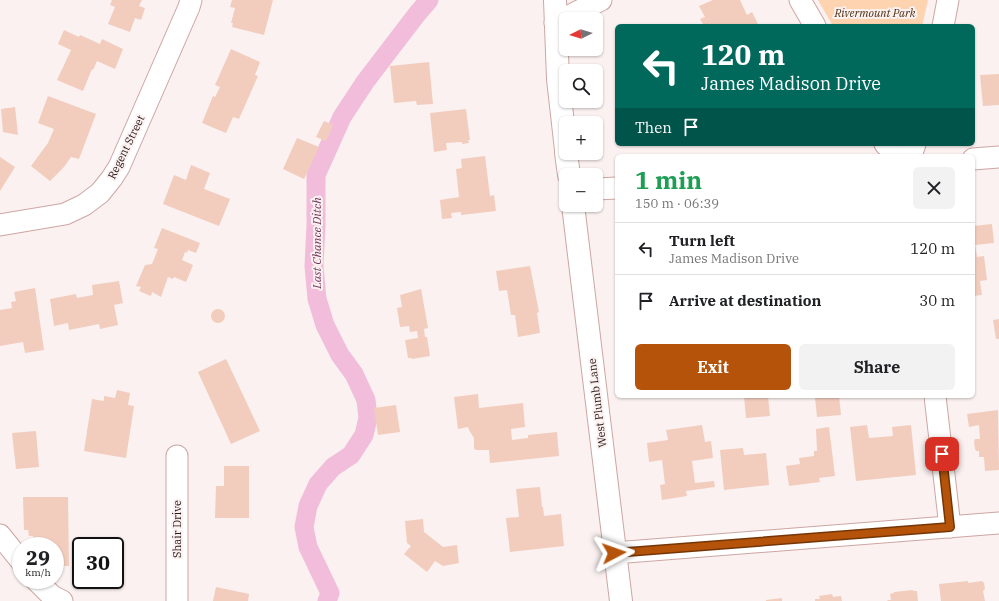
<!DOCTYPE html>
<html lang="en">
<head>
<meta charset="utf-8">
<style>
	:root { --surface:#fff; --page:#f2f2f2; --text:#202124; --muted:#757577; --line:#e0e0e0; --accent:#b45309 }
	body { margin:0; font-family:"IBM Plex Serif",serif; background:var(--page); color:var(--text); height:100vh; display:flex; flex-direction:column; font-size:15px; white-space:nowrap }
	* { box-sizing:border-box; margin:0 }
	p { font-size:13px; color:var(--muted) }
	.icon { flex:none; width:22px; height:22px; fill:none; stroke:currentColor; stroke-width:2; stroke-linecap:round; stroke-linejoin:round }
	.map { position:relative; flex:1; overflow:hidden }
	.drawer { position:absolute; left:615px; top:154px; width:360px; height:244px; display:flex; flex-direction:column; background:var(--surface); border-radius:6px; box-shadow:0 1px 3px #0004 }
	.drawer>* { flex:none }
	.top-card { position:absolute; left:615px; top:24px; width:360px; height:122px; border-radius:6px; box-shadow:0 1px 3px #0004; background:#00695c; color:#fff; overflow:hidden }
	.needle { width:26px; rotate:265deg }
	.fabs { position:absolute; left:559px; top:12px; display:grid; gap:8px }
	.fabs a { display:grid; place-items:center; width:44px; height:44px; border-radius:6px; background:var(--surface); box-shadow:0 1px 3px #0004; font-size:20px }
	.speed { position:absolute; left:12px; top:537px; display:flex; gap:8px; font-size:20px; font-weight:700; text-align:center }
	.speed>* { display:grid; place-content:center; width:52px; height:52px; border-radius:50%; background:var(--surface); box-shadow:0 1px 3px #0004; line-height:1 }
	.speed small { font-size:10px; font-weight:400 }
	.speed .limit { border:2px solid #111; border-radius:6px; background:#fff; color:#111 }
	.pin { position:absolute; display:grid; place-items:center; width:34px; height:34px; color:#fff; margin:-17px; border-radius:8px; box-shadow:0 2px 6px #0006 }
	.me { position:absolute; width:44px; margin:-22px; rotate:86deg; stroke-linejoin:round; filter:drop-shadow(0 0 3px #0008) }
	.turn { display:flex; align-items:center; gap:14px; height:84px; padding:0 20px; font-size:18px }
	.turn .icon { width:52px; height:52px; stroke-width:2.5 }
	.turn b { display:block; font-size:28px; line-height:34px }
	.then { display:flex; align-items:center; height:38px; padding:0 20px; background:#0003; gap:8px; font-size:15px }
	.round { display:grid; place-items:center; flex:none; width:42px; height:42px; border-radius:6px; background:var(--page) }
	.head { display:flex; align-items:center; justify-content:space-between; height:68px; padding:0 20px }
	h1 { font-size:24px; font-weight:700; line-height:30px; color:#1e9e55 }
	.primary-button { display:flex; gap:8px; margin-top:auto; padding:8px 20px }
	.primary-button a { flex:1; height:46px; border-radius:6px; background:var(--accent); color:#fff; font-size:16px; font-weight:700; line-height:46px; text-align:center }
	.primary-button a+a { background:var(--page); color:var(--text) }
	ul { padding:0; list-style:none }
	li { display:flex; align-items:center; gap:12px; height:52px; padding:0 20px; border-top:1px solid var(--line) }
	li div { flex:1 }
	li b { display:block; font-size:15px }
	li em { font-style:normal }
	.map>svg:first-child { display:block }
</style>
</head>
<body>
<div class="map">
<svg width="999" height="601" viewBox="0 0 999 601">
	<rect width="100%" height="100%" fill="#faf1f0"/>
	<polygon fill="#fdd4af" points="818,0 928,0 922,26 833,26"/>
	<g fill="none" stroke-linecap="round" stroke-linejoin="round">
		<polyline stroke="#f2bdda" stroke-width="19" points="327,601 330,593 308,547 304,527 308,506 318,484 333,467 351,455 364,435 368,418 366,400 354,374 340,355 325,325 317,299 314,266 316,225 316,175 342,117 365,82 417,14 429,0"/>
	</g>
	<g fill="#f2cdbe">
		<polygon points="112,0 142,0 139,6 145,8 141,20 135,18 130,32 108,24 115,7 110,5"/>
		<polygon points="232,0 273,0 264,35 232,27 233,23 231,23 235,8 230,7"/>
		<polygon points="713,0 740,0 747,15 752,12 759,26 704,26 700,19 705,17 699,6"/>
		<polygon points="64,30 79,37 80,35 100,44 102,39 123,49 115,69 97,61 93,70 92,69 83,91 57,80 71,50 58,44"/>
		<polygon points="231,49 260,62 255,75 258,76 239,119 233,117 226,133 202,123 213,96 215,97 220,87 215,85"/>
		<polygon points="429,62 433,104 417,105 416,101 394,103 390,66"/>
		<polygon points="999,74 999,105 983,106 980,75"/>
		<polygon points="48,96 96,114 79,159 71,157 64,167 50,181 31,166 48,143 54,129 38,123"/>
		<polygon points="15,107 18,135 3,132 1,109"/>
		<polygon points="466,109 470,140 468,140 469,143 462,144 462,142 446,143 447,150 434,152 430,113"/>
		<polygon points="324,121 333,125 326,141 316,137"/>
		<polygon points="297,138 319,147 304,179 283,169"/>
		<polygon points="485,156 490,196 494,195 496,211 461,215 461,212 451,213 452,218 442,219 440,200 459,197 456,169 462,168 461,159"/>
		<polygon points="0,157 15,167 0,191"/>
		<polygon points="191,165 210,173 204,189 230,199 219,226 163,204 174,175 186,180"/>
		<polygon points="992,224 994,243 975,245 977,257 984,256 987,280 980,281 982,295 973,296 973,226"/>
		<polygon points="162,228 200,243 196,253 188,250 187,253 185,252 182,260 193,265 186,282 174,277 173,279 168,277 161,297 152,292 151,296 139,291 141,287 136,286 145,265 152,264 158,249 154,248"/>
		<polygon points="530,266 539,312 537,313 540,333 518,337 515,315 511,315 507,290 499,291 496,271"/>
		<polygon points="119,281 123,303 114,305 118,325 100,329 99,324 69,330 68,323 54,326 50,299 76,294 77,298 93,295 92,285"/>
		<polygon points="35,288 44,350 25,353 23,342 0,346 0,310 12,308 11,302 16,301 14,292"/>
		<polygon points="421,289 428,328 424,329 425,337 427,337 430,356 412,359 411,358 408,358 405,340 418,338 417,331 410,332 409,326 400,327 397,308 402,307 400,295"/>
		<circle cx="218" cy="316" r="7"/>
		<polygon points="999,319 999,339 996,339 993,320"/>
		<polygon points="226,359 260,431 231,444 198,372"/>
		<polygon points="117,390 130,393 128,405 134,406 126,458 84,451 92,399 104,401 104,396 115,398"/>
		<polygon points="478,394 479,408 523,403 525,427 511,429 512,440 528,438 528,435 557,432 559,456 490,463 489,450 477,450 474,449 474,438 469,430 468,427 458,429 454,397"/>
		<polygon points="744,396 768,396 770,416 746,418"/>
		<polygon points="839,396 841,415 817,417 815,398"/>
		<polygon points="396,405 400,432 378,435 374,408"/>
		<polygon points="998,410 999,470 985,471 984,457 979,457 979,451 976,451 975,449 974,442 975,439 980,439 979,425 969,427 967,414"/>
		<polygon points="702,425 705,442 711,441 713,458 692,461 695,483 714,481 715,487 686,491 687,496 662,500 660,485 665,484 662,460 649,462 647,443 668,440 666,430"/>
		<polygon points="867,425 869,438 893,436 892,427 911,425 916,475 856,481 850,427"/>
		<polygon points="829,427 835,476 819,478 820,482 789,486 786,466 800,464 799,458 814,456 814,451 817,451 816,429"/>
		<polygon points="36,431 39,467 16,469 12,433"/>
		<polygon points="743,448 744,455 766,453 769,485 724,490 720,450"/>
		<polygon points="224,466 249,466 249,518 215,518 216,486 224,486"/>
		<polygon points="540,487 542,507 543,507 544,516 561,514 564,546 510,552 506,518 519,517 516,489"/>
		<polygon points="23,497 68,497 69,566 55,566 55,546 39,546 39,544 34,544 33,536 29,536 28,530 24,530"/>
		<polygon points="423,519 424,532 443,547 457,545 459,563 443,566 435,561 427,572 404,554 411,546 407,543 405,521"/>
		<polygon points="968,581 968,583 982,581 984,583 985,589 983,591 985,601 941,601 939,584"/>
		<polygon points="216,587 249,594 248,601 213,601"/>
		<polygon points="913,590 913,591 917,591 918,601 888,601 887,600 891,600 890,594 894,593 894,592"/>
		<polygon points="832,594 833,597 841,596 842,601 815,601 815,599 820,599 819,596"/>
		<polygon points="782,598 782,601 766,601 766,600"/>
	</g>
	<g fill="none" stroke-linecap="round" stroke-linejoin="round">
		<defs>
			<g id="street">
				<polyline points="800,0 815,26"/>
				<polyline points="555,23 601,0"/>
				<polyline points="943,26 948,0"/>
				<polyline points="885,144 898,156"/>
				<polyline points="911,156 915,144"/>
				<polyline points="973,159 999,157"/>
				<polyline points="596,189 617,188"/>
				<polyline points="0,225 65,214 84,205 100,193 112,178 119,167 189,7 191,0"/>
				<polyline points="935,396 950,527"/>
				<polyline points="0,535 21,561"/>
				<polyline points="614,553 999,523"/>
				<polyline points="36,580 52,596 62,601"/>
				<polyline points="177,601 177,456"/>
			</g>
			<g id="secondary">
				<polyline points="555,0 558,79 566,150"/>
				<polyline points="566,153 569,175"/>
				<polyline points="573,205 621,601"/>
			</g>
		</defs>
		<use href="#street" stroke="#cda6a3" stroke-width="23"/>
		<use href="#secondary" stroke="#cda6a3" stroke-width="24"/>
		<use href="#street" stroke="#fff" stroke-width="21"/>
		<use href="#secondary" stroke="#fff" stroke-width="22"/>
	</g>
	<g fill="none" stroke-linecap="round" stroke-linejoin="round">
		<defs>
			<polyline id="route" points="614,553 950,527 942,454"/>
		</defs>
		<use href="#route" stroke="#753606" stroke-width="10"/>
		<use href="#route" stroke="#b45309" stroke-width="7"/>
	</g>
	<g text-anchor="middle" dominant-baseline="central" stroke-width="4" stroke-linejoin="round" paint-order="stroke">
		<g font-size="11" font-style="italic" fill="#4b2e10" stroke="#faf1f0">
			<text x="875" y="13">Rivermount Park</text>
		</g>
		<g font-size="11" fill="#251716" stroke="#faf1f0">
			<text transform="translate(126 147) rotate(-64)">Regent Street</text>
			<text transform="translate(597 403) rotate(-97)">West Plumb Lane</text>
			<text transform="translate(177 529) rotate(-90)">Shair Drive</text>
		</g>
		<g font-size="12" font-style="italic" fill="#75365d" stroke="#faf1f0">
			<text transform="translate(316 243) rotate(-90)">Last Chance Ditch</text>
		</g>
	</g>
</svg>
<div class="fabs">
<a><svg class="needle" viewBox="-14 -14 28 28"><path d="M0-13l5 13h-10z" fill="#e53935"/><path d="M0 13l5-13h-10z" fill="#757577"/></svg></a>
<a><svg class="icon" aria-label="search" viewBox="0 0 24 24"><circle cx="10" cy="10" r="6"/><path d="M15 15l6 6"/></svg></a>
<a>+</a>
<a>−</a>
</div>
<div class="speed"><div>29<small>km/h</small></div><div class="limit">30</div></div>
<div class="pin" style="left:942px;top:454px;background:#d93025"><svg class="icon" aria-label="arrive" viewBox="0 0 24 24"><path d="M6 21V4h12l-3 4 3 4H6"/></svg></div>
<svg class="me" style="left:614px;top:553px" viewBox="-20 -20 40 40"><path d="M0-17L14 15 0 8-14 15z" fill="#b45309" stroke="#fff" stroke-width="4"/></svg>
<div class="top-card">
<div class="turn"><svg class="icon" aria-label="left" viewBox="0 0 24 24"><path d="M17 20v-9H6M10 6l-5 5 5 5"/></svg><div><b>120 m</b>James Madison Drive</div></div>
<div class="then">Then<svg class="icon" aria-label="arrive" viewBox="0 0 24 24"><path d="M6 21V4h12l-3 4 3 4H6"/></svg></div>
</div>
<section class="drawer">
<div class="head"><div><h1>1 min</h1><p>150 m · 06:39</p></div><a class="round"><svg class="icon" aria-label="close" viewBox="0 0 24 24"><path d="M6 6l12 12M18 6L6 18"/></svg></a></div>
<ul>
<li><svg class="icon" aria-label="left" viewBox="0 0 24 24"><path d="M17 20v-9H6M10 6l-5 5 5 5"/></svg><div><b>Turn left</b><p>James Madison Drive</p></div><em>120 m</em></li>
<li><svg class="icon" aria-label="arrive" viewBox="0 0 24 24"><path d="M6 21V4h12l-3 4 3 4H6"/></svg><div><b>Arrive at destination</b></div><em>30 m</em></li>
</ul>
<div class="primary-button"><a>Exit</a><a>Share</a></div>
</section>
</div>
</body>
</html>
